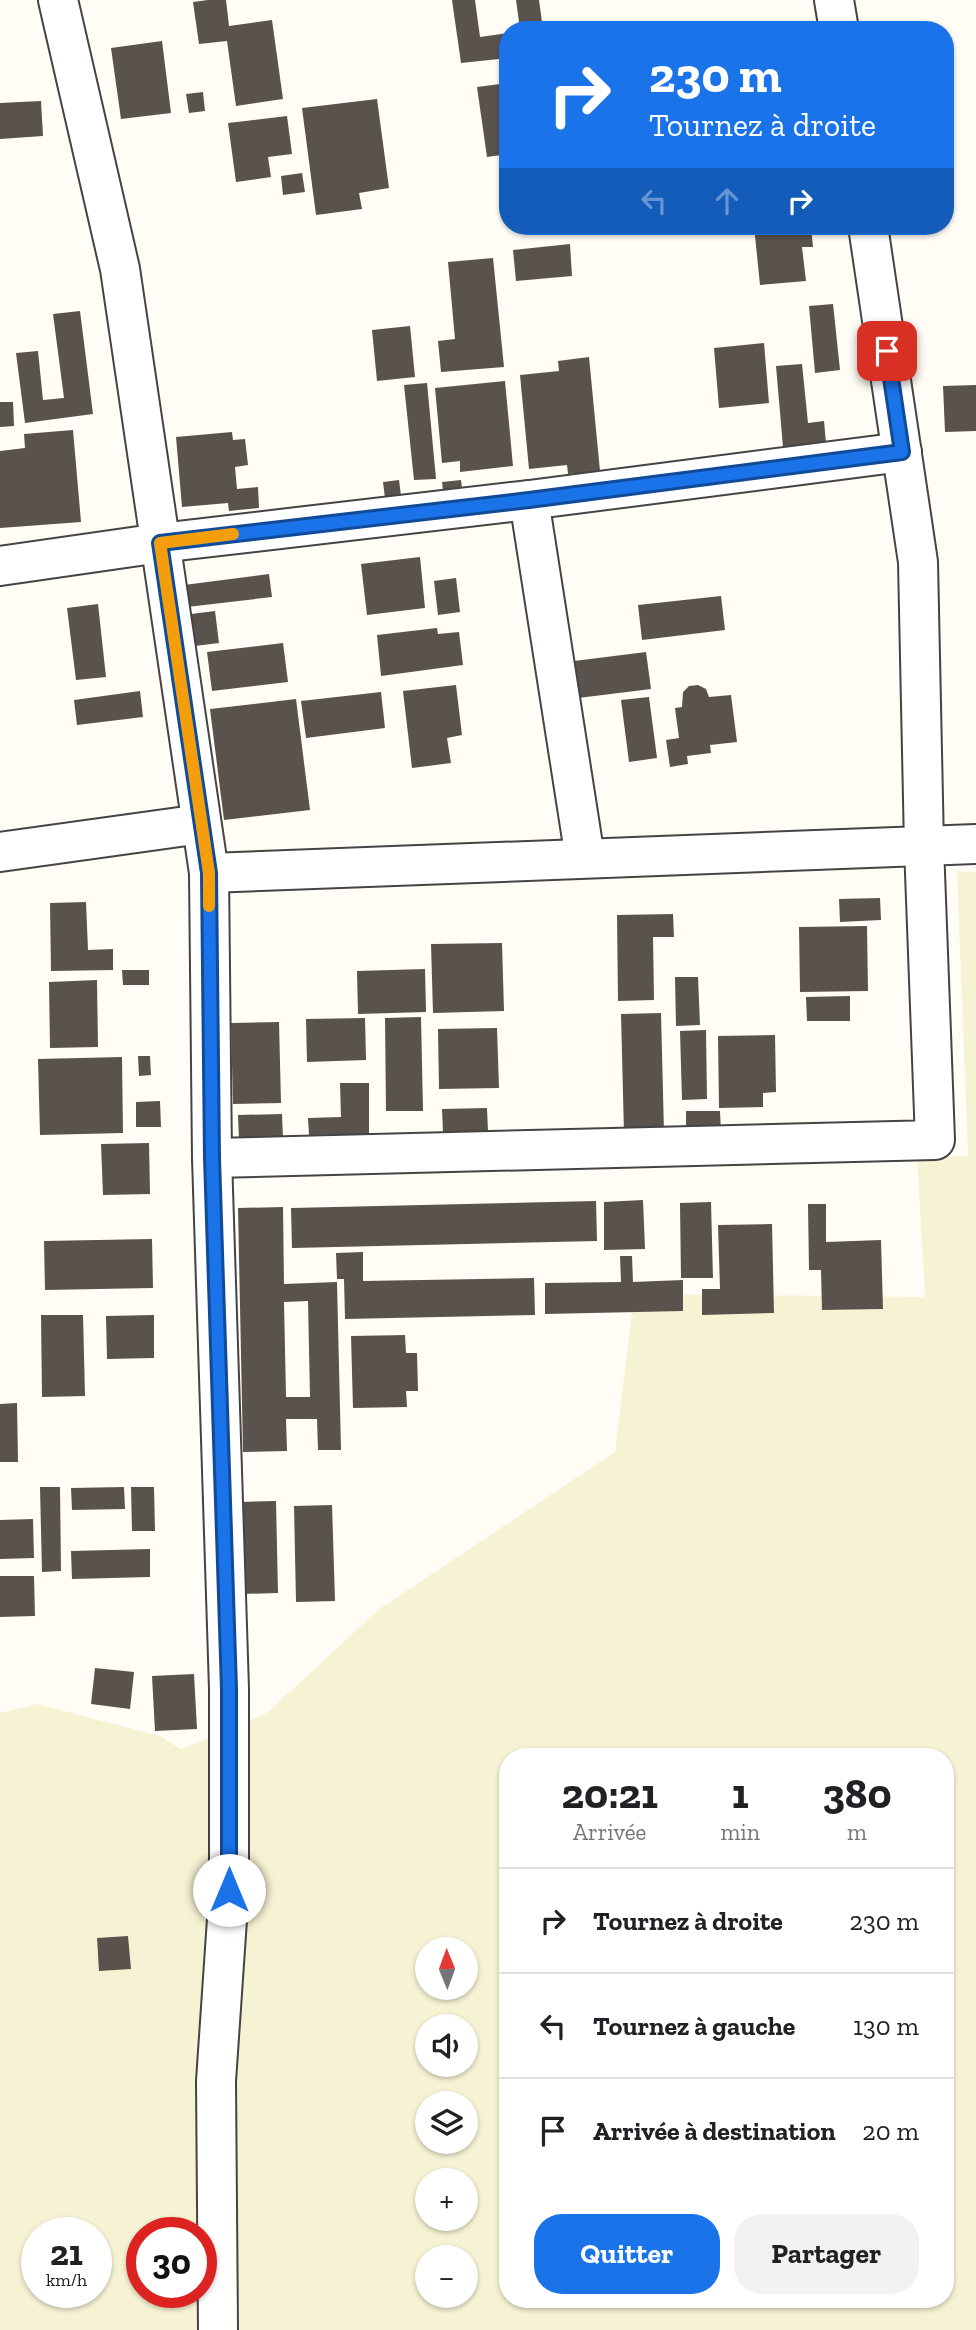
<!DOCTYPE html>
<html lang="fr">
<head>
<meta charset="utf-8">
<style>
	:root { --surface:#fff; --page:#f2f2f2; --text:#202124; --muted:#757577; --line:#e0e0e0; --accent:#1a73e8 }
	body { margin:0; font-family:"Zilla Slab",serif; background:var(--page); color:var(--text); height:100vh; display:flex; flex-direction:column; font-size:26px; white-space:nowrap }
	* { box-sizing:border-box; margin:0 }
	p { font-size:23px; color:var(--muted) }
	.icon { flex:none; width:38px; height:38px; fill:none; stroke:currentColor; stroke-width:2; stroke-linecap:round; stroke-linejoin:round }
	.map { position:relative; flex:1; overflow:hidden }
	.side { position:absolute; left:499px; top:1748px; width:455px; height:560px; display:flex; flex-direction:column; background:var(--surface); border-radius:28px; box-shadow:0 2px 5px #0004 }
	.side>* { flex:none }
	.banner { position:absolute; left:499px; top:21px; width:455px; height:214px; border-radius:28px; box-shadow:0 2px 5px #0004; background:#1a73e8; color:#fff; overflow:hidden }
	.needle { width:46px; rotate:359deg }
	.fabs { position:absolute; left:415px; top:1937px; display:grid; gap:14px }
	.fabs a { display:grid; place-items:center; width:63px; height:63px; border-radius:50%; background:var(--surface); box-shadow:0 2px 5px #0004; font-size:35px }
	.speed { position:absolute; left:21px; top:2217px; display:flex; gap:14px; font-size:35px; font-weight:700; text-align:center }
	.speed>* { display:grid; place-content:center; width:91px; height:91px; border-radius:50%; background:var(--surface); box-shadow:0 2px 5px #0004; line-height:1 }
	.speed small { font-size:18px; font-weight:400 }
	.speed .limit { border:10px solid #d22; background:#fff; color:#111 }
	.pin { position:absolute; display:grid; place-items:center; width:60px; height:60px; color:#fff; margin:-30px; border-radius:14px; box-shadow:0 4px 10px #0006 }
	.me { position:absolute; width:77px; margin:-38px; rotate:0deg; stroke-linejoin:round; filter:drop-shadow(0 0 5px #0008) }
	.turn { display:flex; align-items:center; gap:24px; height:147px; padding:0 35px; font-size:32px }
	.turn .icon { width:91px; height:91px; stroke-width:2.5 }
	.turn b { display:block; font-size:49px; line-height:60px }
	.lanes { display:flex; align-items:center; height:66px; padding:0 35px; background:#0003; justify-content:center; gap:35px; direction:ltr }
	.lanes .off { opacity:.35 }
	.eta { display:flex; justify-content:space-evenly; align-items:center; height:119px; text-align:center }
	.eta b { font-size:42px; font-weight:800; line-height:49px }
	.action { display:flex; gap:14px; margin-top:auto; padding:14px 35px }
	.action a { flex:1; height:80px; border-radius:28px; background:var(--accent); color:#fff; font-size:28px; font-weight:800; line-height:80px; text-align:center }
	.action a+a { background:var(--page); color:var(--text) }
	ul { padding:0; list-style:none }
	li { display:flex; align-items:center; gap:21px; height:105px; padding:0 35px; border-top:2px solid var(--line) }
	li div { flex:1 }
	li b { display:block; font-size:26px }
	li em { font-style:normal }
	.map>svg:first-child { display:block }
</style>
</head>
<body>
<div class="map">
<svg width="976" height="2330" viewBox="0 0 976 2330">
	<rect width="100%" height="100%" fill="#fffdf5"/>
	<path fill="#f6f3d4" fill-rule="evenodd" d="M957,871L976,872V2330H0V1713L37,1704L160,1736L181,1749L266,1714L378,1610L615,1452L634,1294L925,1297L917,1157L968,1156ZM508,1757H945V2300H508ZM427,1950H466V1988H427ZM427,2026H466V2065H427ZM427,2104H466V2142H427ZM427,2180H466V2219H427ZM37,2233H96V2292H37ZM142,2233H201V2292H142ZM427,2258H466V2296H427Z"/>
	<g fill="#5a524d" fill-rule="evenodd">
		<polygon points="208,0 226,0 229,26 272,20 283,99 236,106 227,41 199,44 193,2"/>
		<polygon points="452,0 475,0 480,37 508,33 508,58 461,63"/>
		<polygon points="516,0 539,0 542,22 545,22 546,30 520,29"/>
		<polygon points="162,41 171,113 121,119 111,48"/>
		<polygon points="508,83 508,154 487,157 477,87"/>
		<polygon points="203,92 205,111 189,113 186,94"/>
		<polygon points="377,99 389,188 359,193 362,209 316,215 302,108"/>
		<polygon points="41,101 43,136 0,139 0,103"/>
		<polygon points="287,116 292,154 268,157 271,177 236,182 228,123"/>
		<polygon points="302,173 305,192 283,195 281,176"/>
		<polygon points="754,226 811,226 813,247 802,247 806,281 760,285"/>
		<polygon points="570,244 572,276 516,281 513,250"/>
		<polygon points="493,258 504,367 441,372 438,341 455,339 448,262"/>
		<polygon points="833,304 840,370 815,373 809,306"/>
		<polygon points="80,311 93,414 25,423 16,353 38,351 43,400 64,398 53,314"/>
		<polygon points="410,326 415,377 377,381 372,330"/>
		<polygon points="764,343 769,403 719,408 714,348"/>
		<polygon points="589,357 600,471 568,474 567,465 529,469 520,375 559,371 558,361"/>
		<polygon points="802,364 808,423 824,421 826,443 783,447 776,366"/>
		<polygon points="505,381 513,466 460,472 460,461 442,463 435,388"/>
		<polygon points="427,383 436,479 414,480 404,385"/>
		<polygon points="976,385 976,431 945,432 943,386"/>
		<polygon points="0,402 13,402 14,426 0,427"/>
		<polygon points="73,430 81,522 0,528 0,451 25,448 24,434"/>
		<polygon points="232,432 233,440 245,439 248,465 235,467 237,489 258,487 259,508 229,511 228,503 182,507 176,437"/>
		<polygon points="399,480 402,504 386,506 383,482"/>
		<polygon points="461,480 463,497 444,499 442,482"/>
		<polygon points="420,557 425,608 367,615 361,564"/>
		<polygon points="269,574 272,597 187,607 184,585"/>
		<polygon points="456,578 460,612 438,615 434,581"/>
		<polygon points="721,596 725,630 642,640 638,605"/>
		<polygon points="98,604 106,677 76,680 67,608"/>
		<polygon points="215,611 219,643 195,646 191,614"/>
		<polygon points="437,628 438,634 459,632 463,665 381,676 377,635"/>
		<polygon points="283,643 288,682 212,691 207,652"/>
		<polygon points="646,652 651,689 570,699 566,662"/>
		<polygon points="456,685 462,735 447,738 451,763 412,768 403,691"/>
		<polygon points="698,685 706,689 709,697 731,695 737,742 710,745 711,753 687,756 688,764 670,767 666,740 679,738 675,708 682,707 683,692 689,686"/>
		<polygon points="140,691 143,717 77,725 74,700"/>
		<polygon points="381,692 385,728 306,738 301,701"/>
		<polygon points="649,697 657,758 629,762 621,700"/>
		<polygon points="296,699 310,810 224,820 210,709"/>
		<polygon points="880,898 881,920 840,922 839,899"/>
		<polygon points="86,902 88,950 113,949 113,970 51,971 50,903"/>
		<polygon points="673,914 674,937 653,937 654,1000 618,1001 617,915"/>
		<polygon points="867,926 868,991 800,992 799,927"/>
		<polygon points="502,943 504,1011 433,1013 431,944"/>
		<polygon points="425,969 426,1012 358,1014 357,971"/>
		<polygon points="122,970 149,970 149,985 123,985"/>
		<polygon points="675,977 698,977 700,1025 676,1026"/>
		<polygon points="97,980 98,1047 50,1048 49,982"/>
		<polygon points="850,996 850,1021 807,1021 806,997"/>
		<polygon points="661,1013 664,1133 624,1134 621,1014"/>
		<polygon points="421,1017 423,1111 386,1111 385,1018"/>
		<polygon points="365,1018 366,1060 307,1062 306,1019"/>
		<polygon points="279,1022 281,1103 233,1104 231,1023"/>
		<polygon points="497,1028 499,1088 439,1089 438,1029"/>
		<polygon points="706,1030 707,1099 682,1100 680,1031"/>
		<polygon points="775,1035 776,1092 763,1093 763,1107 719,1108 718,1036"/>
		<polygon points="138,1056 150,1056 151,1075 139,1076"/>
		<polygon points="122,1057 123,1133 40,1135 38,1059"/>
		<polygon points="340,1083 369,1083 369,1134 309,1135 308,1118 341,1117"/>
		<polygon points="160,1101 161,1127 136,1127 136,1102"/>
		<polygon points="487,1108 488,1132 443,1133 442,1109"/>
		<polygon points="686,1111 720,1111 721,1133 686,1133"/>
		<polygon points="282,1114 283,1139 239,1140 238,1115"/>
		<polygon points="149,1143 150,1194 103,1195 101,1144"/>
		<polygon points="643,1200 645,1249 604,1250 604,1202"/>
		<polygon points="596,1201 597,1241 292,1248 291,1208"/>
		<polygon points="711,1202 713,1278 681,1278 680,1203"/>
		<polygon points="808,1204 826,1204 826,1242 881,1240 883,1309 822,1310 821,1270 809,1270"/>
		<path d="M283,1207L284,1284L337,1282L341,1450H318L317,1419H286L287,1451L243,1452L238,1208ZM308,1301L310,1397H286L284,1302Z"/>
		<polygon points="772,1224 774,1313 702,1315 702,1289 720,1289 718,1225"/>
		<polygon points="152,1239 153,1288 45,1290 44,1241"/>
		<polygon points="363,1252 363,1281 534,1278 535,1315 345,1319 344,1279 337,1279 336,1253"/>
		<polygon points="620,1256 632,1256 633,1282 683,1280 683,1311 545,1314 545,1283 621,1282"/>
		<polygon points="41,1315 83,1315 85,1396 42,1397"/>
		<polygon points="154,1315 154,1358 107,1359 106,1316"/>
		<polygon points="405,1335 406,1353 417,1353 418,1391 406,1391 407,1407 353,1408 351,1336"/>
		<polygon points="17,1403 18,1462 0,1462 0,1404"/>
		<polygon points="40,1487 60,1487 61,1571 42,1572"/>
		<polygon points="124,1487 125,1509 72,1510 71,1488"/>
		<polygon points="131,1487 154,1487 155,1531 132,1531"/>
		<polygon points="276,1501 278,1593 242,1594 240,1502"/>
		<polygon points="332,1505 335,1601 296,1602 294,1506"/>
		<polygon points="33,1519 34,1558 0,1559 0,1520"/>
		<polygon points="150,1549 150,1577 72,1579 71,1551"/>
		<polygon points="0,1576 34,1576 35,1616 0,1617"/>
		<polygon points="95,1668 134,1672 130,1709 91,1704"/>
		<polygon points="194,1674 197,1729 155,1731 152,1676"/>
		<polygon points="128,1936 131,1969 99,1971 97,1938"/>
	</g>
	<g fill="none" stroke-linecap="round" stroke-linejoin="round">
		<defs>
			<g id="minor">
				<polyline points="58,0 120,269 209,873 212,1158 229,1689 229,1890 216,2081 218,2330"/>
				<polyline points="834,0 839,30"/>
				<polyline points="529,500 585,858"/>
				<polyline points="0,566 160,543 529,500 902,452"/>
				<polyline points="0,852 201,824"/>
				<polyline points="209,873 976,844"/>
				<polyline points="212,1158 935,1140 924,846 918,562 868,226"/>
			</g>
		</defs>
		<use href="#minor" stroke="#444" stroke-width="42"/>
		<use href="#minor" stroke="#fff" stroke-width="38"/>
	</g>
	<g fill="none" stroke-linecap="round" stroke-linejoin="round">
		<defs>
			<polyline id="route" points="229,1890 229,1689 212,1158 209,873 160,543 529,500 902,452 887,351"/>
		</defs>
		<use href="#route" stroke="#114b97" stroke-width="18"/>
		<use href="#route" stroke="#1a73e8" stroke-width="12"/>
		<polyline stroke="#f59e0b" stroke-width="12" points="209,906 209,873 160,543 233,534"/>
	</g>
</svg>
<div class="fabs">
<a><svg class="needle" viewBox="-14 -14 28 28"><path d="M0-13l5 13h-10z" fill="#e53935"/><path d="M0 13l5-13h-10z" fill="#757577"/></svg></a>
<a><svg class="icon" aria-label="sound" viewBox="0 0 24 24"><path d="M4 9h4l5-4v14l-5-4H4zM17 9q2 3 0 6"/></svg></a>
<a><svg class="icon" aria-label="layers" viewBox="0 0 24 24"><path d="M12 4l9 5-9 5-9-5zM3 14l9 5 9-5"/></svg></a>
<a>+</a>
<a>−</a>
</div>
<div class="speed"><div>21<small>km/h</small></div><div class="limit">30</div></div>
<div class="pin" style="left:887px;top:351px;background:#d93025"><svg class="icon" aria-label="arrive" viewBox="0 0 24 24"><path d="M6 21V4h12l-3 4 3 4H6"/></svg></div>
<svg class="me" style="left:229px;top:1890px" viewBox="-20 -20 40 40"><circle r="19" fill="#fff"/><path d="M0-13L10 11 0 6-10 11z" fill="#1a73e8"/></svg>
<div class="banner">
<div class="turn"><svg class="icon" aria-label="right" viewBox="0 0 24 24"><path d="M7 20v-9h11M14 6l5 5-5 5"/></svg><div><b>230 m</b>Tournez à droite</div></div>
<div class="lanes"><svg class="icon off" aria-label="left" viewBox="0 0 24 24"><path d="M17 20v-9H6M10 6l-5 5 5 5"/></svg><svg class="icon off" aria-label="ahead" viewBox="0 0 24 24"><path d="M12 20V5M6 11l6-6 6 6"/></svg><svg class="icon" aria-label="right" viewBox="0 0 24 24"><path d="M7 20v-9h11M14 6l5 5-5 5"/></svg></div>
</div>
<section class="side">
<div class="eta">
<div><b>20:21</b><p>Arrivée</p></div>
<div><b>1</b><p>min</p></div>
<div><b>380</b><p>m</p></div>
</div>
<ul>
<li><svg class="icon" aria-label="right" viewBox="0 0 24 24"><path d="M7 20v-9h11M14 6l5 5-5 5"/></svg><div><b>Tournez à droite</b></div><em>230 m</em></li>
<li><svg class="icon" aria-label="left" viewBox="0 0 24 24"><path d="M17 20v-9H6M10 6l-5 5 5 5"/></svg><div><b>Tournez à gauche</b></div><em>130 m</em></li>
<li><svg class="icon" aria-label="arrive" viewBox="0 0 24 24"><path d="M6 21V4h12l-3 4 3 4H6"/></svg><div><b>Arrivée à destination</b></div><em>20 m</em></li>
</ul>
<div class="action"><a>Quitter</a><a>Partager</a></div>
</section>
</div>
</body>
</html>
